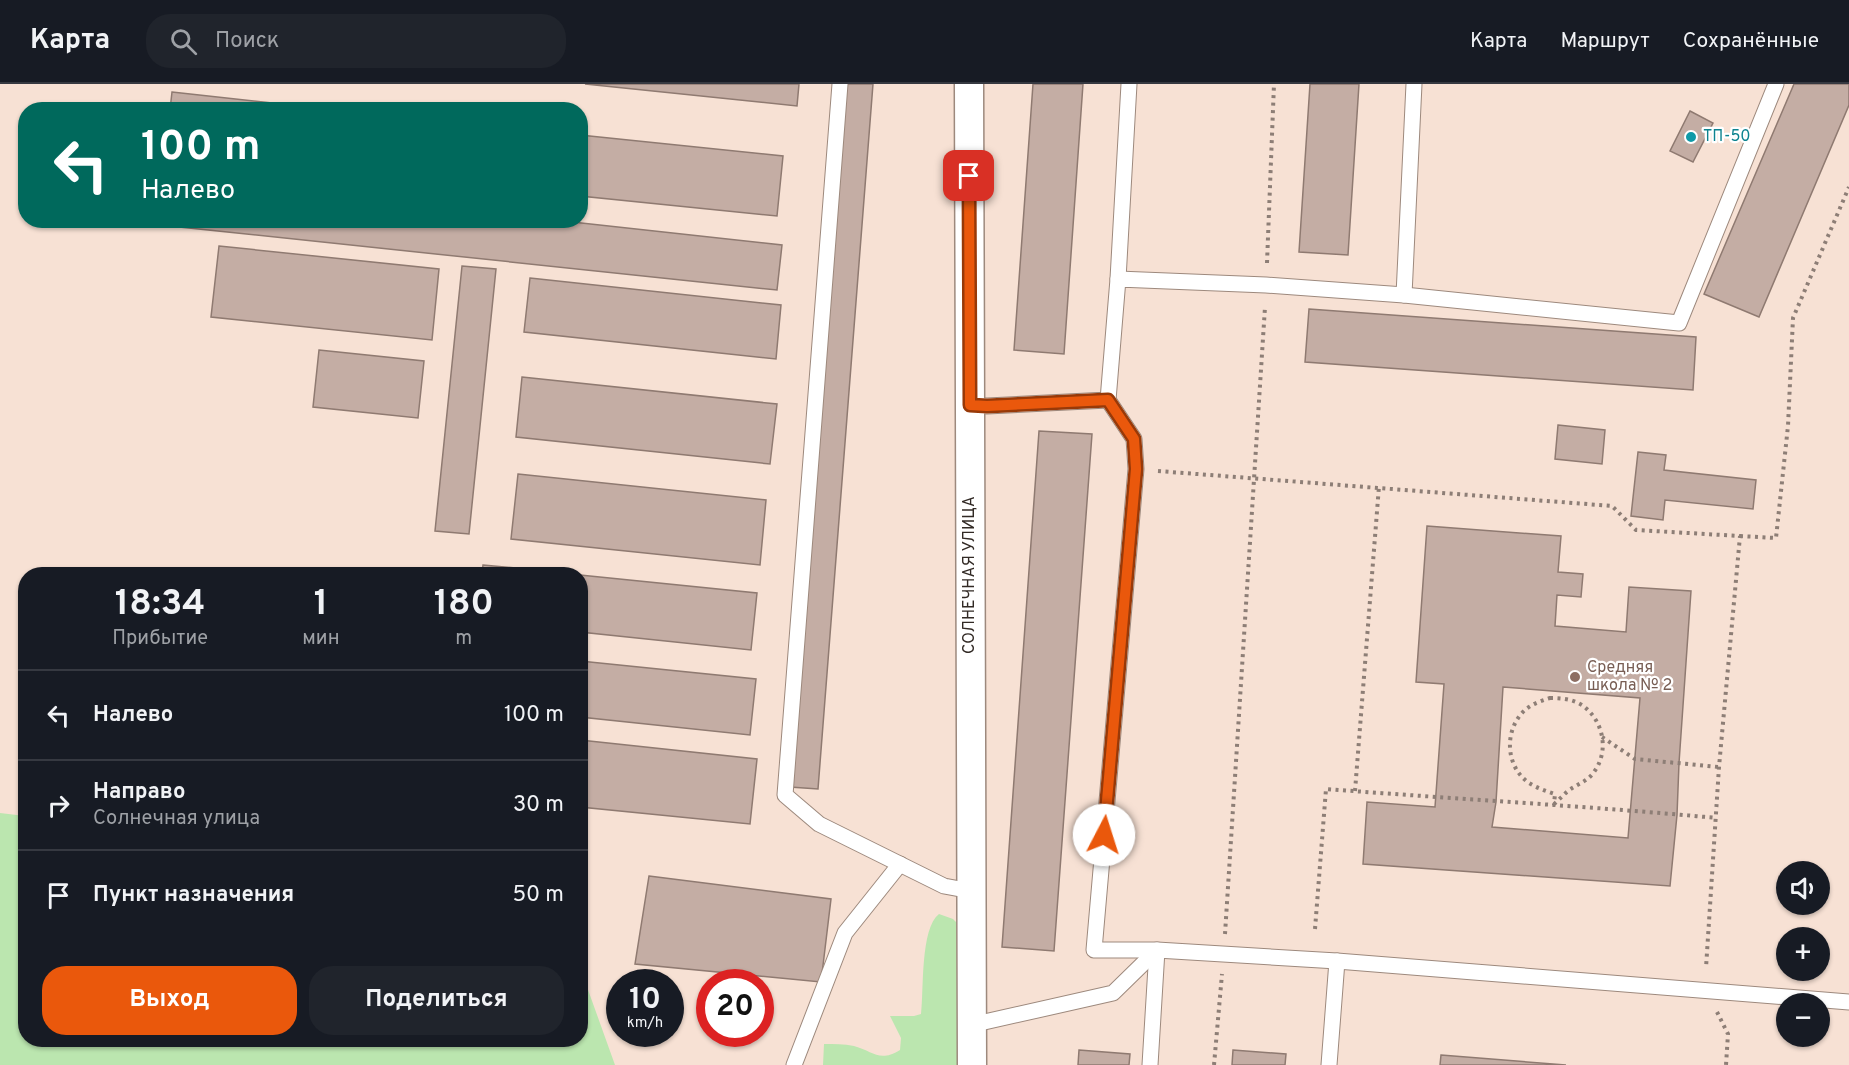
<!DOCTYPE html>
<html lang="ru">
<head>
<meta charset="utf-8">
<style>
	:root { --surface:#171b24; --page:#20242c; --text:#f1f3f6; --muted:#9ea1a6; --line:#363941; --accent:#ea580c }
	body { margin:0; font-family:Overpass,sans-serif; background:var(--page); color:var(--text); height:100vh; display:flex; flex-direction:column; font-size:22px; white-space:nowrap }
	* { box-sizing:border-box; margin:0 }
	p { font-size:20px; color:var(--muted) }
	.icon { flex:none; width:33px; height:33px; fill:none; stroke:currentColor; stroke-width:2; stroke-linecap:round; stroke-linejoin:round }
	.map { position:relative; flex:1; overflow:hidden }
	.side { position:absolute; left:18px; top:483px; width:570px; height:480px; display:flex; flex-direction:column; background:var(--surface); border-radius:24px; box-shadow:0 2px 4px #0004 }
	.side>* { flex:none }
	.top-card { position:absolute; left:18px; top:18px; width:570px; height:126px; border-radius:24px; box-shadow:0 2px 4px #0004; background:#00695c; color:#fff; overflow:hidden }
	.tools { position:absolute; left:1776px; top:777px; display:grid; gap:12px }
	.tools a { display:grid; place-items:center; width:54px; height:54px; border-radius:50%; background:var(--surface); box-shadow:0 2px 4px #0004; font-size:30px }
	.speed { position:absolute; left:606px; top:885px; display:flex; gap:12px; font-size:30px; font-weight:700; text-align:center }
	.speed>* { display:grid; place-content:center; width:78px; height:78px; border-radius:50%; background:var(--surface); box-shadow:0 2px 4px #0004; line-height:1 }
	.speed small { font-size:15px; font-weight:400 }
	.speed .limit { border:9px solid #d22; background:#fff; color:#111 }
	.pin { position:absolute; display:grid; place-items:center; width:51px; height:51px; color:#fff; margin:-26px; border-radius:12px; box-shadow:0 3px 9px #0006 }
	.me { position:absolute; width:66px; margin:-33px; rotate:5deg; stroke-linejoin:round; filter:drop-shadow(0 0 4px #0008) }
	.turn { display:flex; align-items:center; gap:21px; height:126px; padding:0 24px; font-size:27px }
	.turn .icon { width:78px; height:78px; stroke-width:2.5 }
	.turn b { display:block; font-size:42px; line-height:51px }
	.eta { display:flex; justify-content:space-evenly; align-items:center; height:102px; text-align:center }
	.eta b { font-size:36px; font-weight:700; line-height:42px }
	.primary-button { display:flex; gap:12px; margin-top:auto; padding:12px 24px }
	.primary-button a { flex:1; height:69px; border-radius:24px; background:var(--accent); color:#fff; font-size:24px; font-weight:700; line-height:69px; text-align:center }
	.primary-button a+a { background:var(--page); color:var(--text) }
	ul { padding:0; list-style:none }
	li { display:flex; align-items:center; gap:18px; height:90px; padding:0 24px; border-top:2px solid var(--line) }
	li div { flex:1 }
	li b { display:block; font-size:22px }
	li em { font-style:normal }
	header { display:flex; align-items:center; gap:36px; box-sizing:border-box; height:84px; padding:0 30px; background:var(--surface); border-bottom:2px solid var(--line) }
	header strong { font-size:28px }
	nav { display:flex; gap:33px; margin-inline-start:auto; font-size:21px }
	.search { width:420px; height:54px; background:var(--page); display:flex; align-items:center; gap:15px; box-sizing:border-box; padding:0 21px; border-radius:24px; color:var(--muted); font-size:22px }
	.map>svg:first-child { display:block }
</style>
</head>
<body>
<header>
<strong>Карта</strong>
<div class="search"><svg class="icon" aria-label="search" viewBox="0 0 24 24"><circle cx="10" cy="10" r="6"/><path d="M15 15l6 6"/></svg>Поиск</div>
<nav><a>Карта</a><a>Маршрут</a><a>Сохранённые</a></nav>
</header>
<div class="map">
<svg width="1849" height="981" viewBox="0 0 1849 981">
	<rect width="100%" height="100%" fill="#f7e1d4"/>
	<g fill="#bbe6af">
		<polygon points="0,729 25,732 26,956 580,956 581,851 582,889 615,981 0,981"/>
		<path d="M939,830L953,835L959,841L966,981H823L824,960C834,960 844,960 854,962C873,967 879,979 900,966L901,954L890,932H914L921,930C924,906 920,845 939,830Z"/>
	</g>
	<g fill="#c4ada4" stroke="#8f7a71" stroke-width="1.5" fill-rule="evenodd">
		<polygon points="585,0 799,0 797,22"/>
		<polygon points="845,0 873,0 818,705 790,703"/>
		<polygon points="1033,0 1083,0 1064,270 1014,266"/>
		<polygon points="1310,0 1359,0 1348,171 1299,168"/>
		<polygon points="1794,0 1849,0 1849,21 1759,233 1704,210"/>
		<polygon points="172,8 336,26 170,26"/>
		<polygon points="1690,27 1713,39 1693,78 1670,67"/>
		<polygon points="580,51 783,72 777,132 580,112"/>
		<polygon points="133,136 554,136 782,161 777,206 132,138"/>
		<polygon points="219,162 439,185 432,256 211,233"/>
		<polygon points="462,182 496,185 469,450 435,447"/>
		<polygon points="530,194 781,221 776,275 524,248"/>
		<polygon points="1309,225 1696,253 1693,306 1305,278"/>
		<polygon points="319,266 424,277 418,334 313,323"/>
		<polygon points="522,293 777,320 770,380 516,353"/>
		<polygon points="1558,341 1605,346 1602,380 1555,375"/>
		<polygon points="1039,347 1092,350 1054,867 1002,863"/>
		<polygon points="1638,368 1666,371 1664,386 1756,396 1753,425 1665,416 1663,436 1631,432"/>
		<polygon points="518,390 766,416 760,481 511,455"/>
		<path d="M1427,442L1561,452L1558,488L1583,490L1581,513L1557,511L1555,542L1626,548L1629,503L1691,507L1679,679L1677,731L1670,802L1363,780L1367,718L1435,723L1444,600L1416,598ZM1503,603L1640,614L1628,754L1492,743L1496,718Z"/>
		<polygon points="483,481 578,490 482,490"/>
		<polygon points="580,491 757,509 751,566 580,548"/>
		<polygon points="580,577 756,595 750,651 580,633"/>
		<polygon points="580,656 757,675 750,740 580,723"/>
		<polygon points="649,792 831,815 821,898 635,880"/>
		<polygon points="1079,966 1130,970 1129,981 1078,981"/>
		<polygon points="1233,966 1286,970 1285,981 1232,981"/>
		<polygon points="1441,971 1566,981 1440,981"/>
	</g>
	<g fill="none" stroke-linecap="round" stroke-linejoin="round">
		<defs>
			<g id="lane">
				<polyline points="840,0 785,711 819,740 944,802 971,807"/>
				<polyline points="1118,195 1129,0"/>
				<polyline points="1404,211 1679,239 1776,0"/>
				<polyline points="1108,316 1134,355 1136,385 1094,866 1157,866 1150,981"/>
				<polyline points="970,321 987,322 1108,316 1118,195 1266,201 1404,211 1414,0"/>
				<polyline points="971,941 1113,909 1157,866 1337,877 1849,918"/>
				<polyline points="794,981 845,849 900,780"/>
				<polyline points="1329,981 1337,877"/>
			</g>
			<polyline id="street" points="969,0 972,981"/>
		</defs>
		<use href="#lane" stroke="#9d897d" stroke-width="17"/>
		<use href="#street" stroke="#9d897d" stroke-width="31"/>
		<g stroke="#8d7e76" stroke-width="4" stroke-dasharray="3 4.5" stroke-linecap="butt">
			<polyline points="1267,179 1274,0"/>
			<polyline points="1158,387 1612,422 1636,446 1740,452 1719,683 1706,884"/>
			<polyline points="1740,452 1776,454 1788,342 1793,234 1849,103"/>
			<path d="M1550,614C1561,614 1572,615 1582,621C1603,636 1610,666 1594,688C1587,698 1577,700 1568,707C1563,711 1559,716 1554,720L1555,710C1546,707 1537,704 1529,699C1506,683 1504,649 1522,629C1529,621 1540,617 1550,614Z"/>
			<polyline points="1602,653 1635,675 1719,683"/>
			<polyline points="1355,707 1379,402"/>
			<path d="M1315,845L1326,705C1456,715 1587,722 1717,734"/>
			<polyline points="1225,850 1265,223"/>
			<polyline points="1717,928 1728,950 1726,981"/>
			<polyline points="1214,981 1222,890"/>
		</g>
		<use href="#lane" stroke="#fff" stroke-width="15"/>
		<use href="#street" stroke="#fff" stroke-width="28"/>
	</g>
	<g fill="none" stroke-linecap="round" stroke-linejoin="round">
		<defs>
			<polyline id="route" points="969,92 970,321 987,322 1108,316 1134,355 1136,385 1104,751"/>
		</defs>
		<use href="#route" stroke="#983908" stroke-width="15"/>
		<use href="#route" stroke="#ea580c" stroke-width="10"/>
	</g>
	<circle fill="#0f9aa8" stroke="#fff" stroke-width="2" cx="1691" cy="53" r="6"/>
	<circle fill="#8d6e63" stroke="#fff" stroke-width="2" cx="1575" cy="593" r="6"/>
	<g text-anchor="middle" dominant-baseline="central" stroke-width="4.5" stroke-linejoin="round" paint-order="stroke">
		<g font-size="16" fill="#0d838f" stroke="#fff" text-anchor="start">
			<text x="1703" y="53">ТП-50</text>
		</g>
		<g font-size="16" fill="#322a25" stroke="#fff">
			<text transform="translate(970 491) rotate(-90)">СОЛНЕЧНАЯ УЛИЦА</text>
		</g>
		<g font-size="16" fill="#785e54" stroke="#fff" text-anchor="start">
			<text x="1587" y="584">Средняя<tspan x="1587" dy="18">школа № 2</tspan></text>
		</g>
	</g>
</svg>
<div class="tools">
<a><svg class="icon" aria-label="sound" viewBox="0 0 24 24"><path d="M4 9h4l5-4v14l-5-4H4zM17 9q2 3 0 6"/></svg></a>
<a>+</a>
<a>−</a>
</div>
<div class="speed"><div>10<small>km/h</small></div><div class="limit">20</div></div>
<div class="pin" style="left:969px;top:92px;background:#d93025"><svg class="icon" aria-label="arrive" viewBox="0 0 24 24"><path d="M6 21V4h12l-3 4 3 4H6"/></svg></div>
<svg class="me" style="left:1104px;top:751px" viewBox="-20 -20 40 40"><circle r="19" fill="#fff"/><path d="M0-13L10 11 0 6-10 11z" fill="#ea580c"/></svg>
<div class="top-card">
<div class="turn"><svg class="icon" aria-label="left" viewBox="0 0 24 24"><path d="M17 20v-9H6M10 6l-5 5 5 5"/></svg><div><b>100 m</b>Налево</div></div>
</div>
<section class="side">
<div class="eta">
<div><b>18:34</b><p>Прибытие</p></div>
<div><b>1</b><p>мин</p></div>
<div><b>180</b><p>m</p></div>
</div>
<ul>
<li><svg class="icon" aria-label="left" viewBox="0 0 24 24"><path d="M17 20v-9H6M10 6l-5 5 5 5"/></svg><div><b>Налево</b></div><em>100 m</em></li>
<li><svg class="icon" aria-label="right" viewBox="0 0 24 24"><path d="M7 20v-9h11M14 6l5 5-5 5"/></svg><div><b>Направо</b><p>Солнечная улица</p></div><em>30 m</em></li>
<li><svg class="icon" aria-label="arrive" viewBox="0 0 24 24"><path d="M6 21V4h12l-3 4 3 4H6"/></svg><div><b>Пункт назначения</b></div><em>50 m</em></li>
</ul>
<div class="primary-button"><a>Выход</a><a>Поделиться</a></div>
</section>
</div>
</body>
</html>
